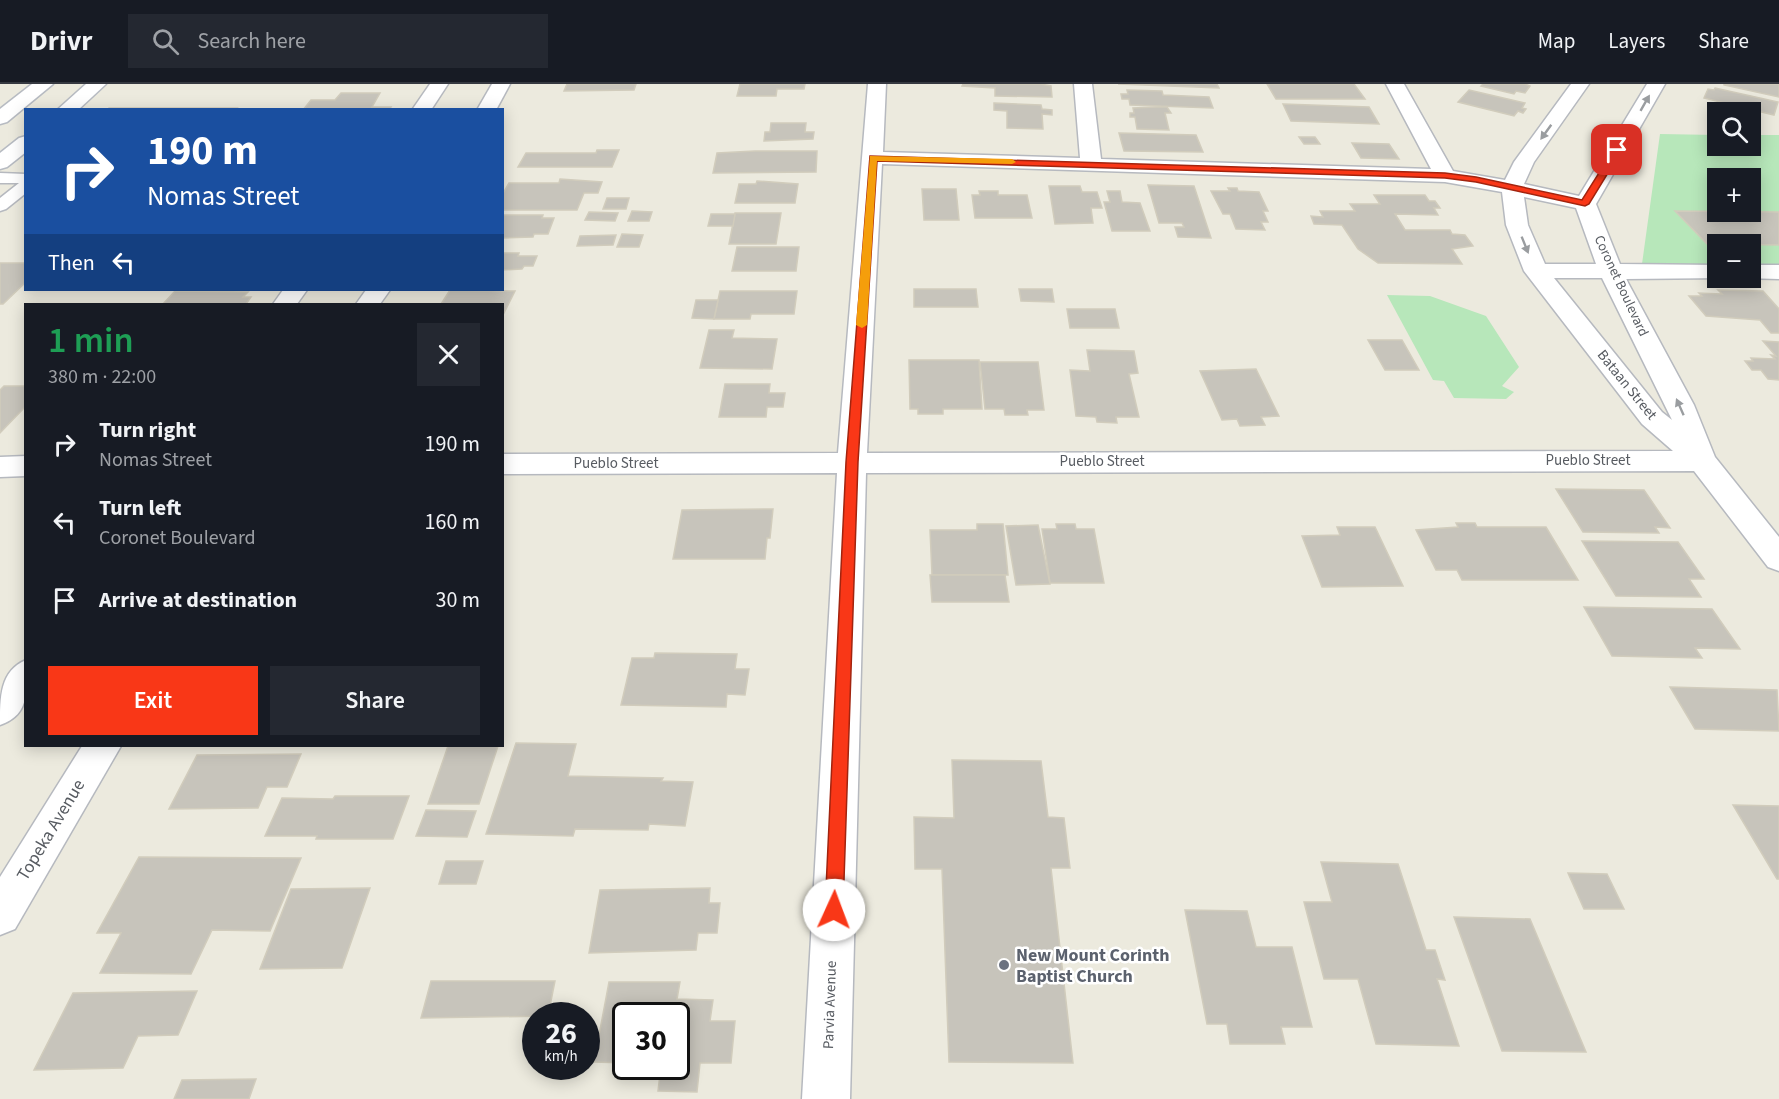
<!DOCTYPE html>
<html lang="en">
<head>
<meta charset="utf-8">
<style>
	:root { --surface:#171b24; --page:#242831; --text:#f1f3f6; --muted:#9ea1a6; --line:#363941; --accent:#f93717 }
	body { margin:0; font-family:"Source Sans 3",sans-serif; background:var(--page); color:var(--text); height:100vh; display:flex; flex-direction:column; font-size:22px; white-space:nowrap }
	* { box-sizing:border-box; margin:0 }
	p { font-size:20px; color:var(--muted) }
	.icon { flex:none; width:33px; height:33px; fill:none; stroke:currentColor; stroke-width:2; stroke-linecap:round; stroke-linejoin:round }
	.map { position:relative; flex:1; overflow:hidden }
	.panel { position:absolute; left:24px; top:219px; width:480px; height:444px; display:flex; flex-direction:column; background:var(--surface); border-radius:0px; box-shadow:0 3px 15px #0003 }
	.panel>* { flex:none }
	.guide { position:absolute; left:24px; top:24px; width:480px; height:183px; border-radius:0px; box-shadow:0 3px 15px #0003; background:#1a4fa0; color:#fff; overflow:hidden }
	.tools { position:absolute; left:1707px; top:18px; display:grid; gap:12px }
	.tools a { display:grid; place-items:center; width:54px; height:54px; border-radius:0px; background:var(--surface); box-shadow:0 3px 15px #0003; font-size:30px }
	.speed { position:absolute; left:522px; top:918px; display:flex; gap:12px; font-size:30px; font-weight:700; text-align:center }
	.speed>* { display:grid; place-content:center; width:78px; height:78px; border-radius:50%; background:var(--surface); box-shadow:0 3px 15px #0003; line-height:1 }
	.speed small { font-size:15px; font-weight:400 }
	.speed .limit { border:3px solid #111; border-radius:9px; background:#fff; color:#111 }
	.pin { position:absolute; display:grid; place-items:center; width:51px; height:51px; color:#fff; margin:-26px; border-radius:12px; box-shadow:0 3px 9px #0006 }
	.me { position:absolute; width:66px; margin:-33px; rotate:2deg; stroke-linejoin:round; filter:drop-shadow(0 0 4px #0008) }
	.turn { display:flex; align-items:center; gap:21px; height:126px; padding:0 24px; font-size:27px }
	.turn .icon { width:78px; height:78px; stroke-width:2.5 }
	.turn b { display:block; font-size:42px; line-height:51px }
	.then { display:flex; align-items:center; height:57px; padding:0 24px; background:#0003; gap:12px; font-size:22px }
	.round { display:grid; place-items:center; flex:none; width:63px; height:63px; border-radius:0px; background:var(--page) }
	.headline { display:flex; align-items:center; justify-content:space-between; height:102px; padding:0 24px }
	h1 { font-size:36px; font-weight:600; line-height:45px; color:#1e9e55 }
	.cta { display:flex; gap:12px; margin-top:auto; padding:12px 24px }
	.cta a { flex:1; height:69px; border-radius:0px; background:var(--accent); color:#fff; font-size:24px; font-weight:600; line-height:69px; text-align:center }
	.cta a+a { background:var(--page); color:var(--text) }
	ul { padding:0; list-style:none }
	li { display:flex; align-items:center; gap:18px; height:78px; padding:0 24px }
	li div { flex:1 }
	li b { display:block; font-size:22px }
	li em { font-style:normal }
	header { display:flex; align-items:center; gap:36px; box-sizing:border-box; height:84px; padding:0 30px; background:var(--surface); border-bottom:2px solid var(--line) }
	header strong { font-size:28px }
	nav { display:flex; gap:33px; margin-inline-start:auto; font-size:21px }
	.search { width:420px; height:54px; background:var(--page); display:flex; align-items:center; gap:15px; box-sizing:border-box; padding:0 21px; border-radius:0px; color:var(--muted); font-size:22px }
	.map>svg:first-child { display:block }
</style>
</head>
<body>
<header>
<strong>Drivr</strong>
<div class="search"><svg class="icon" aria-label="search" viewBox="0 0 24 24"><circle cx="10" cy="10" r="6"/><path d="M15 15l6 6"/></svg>Search here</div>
<nav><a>Map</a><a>Layers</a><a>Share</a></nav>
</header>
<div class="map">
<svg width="1779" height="1015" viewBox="0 0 1779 1015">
	<rect width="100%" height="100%" fill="#eceade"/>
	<g fill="#b7e7ba" fill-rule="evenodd">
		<path d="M1660,50L1717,51L1718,62H1750L1751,51H1779V182H1751L1750,160H1718L1717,181L1642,180ZM1718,94H1750V128H1718Z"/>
		<polygon points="1387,211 1430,212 1486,232 1519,283 1502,302 1514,308 1506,315 1454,314 1444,297 1433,296"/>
	</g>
	<g fill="#c7c4bb" stroke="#d1ccbc" stroke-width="1.5">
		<polygon points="567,0 636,0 634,6 564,7"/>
		<polygon points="740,0 805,0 804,5 777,5 776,12 737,12"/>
		<polygon points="963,0 1041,0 1051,2 1052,13 995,12 995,4 962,2"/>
		<polygon points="1118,0 1217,0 1219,4"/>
		<polygon points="1267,0 1354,0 1365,15 1276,15"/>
		<polygon points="1483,0 1525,0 1530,2 1525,9 1516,7 1514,10 1481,2"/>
		<polygon points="1779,0 1779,13 1724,1 1724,0"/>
		<polygon points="1715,4 1778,18 1774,31 1704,14 1708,5 1714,6"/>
		<polygon points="1127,6 1162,7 1163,11 1209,13 1213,24 1130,21 1129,15 1122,15 1121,10 1128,10"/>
		<polygon points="1469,6 1525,19 1522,24 1526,25 1523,29 1518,27 1514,32 1458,18"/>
		<polygon points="341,9 380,9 372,23 391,23 389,26 303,26 311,16 335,16"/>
		<polygon points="994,19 1041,21 1042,25 1052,26 1052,31 1042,30 1043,45 1007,44 1007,27 994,26"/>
		<polygon points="1283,20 1369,23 1379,40 1291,37"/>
		<polygon points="1156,23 1167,23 1171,29 1165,29 1169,46 1137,45 1135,33 1130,33 1130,29 1134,29 1133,24"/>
		<polygon points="109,24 237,24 235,26 107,26"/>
		<polygon points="771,39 806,39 805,48 814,48 813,55 764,57 765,48 770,48"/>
		<polygon points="1119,49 1196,51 1203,68 1124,67"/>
		<polygon points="1299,53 1315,53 1320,60 1304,60"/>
		<polygon points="1352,59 1389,60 1399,75 1361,74"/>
		<polygon points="597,66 619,66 612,83 518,83 526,69 596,69"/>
		<polygon points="755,67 817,67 816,88 713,89 717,69"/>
		<polygon points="560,95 602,98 598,109 584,109 577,126 502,126 502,111 509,99 559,99"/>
		<polygon points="757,97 798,100 795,119 735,119 739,100 756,100"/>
		<polygon points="1148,101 1194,102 1211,154 1178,153 1175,143 1184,143 1182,139 1159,139"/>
		<polygon points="1049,102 1080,102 1082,108 1097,108 1102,124 1091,124 1093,139 1055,140"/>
		<polygon points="1228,104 1237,104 1238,107 1259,108 1268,127 1263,127 1268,138 1261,138 1265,146 1236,145 1230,130 1223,130 1211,107 1230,107"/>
		<polygon points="922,105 956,105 959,136 924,136"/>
		<polygon points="979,107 998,107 998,111 1027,111 1032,134 975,134 972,111 980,111"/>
		<polygon points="1107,107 1120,107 1122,118 1140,119 1150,147 1112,147 1104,118 1110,118"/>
		<polygon points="1374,111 1425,111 1429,117 1435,117 1440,124 1434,124 1438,131 1395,130 1405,146 1450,146 1452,150 1465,151 1473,162 1452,165 1462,180 1378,179 1358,165 1342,141 1314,140 1311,132 1323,133 1320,127 1355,127 1350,120 1380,120"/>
		<polygon points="607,114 629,114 626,125 603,125"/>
		<polygon points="632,127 652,128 649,137 628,137"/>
		<polygon points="1675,127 1779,128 1779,161 1707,160"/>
		<polygon points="589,128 618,129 615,137 585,136"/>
		<polygon points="735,129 781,129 776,160 729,160"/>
		<polygon points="711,130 735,130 733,142 708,142"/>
		<polygon points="502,131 543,131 542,134 554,134 548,150 534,150 533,153 502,154"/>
		<polygon points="622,150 643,151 639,163 617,163"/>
		<polygon points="616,151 613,161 577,162 580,152"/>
		<polygon points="737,163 799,163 796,187 732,187"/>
		<polygon points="502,169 519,169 518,172 537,172 533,182 524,182 522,185 502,186"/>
		<polygon points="0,179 26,179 26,198 3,220 0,220"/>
		<polygon points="914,205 976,205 978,223 914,223"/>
		<polygon points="1019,205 1052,205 1054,218 1021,217"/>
		<polygon points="450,206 515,207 502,233 502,220 441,220"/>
		<polygon points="1718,206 1763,207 1779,225 1779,249 1771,249 1760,236 1706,232 1689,212 1702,212 1699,209 1722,210"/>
		<polygon points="175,207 248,208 243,213 251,213 246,220 163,220"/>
		<polygon points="720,207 797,207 794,230 751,230 750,235 714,235"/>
		<polygon points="696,216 718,216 714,235 692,234"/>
		<polygon points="1067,225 1115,225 1119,244 1070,244"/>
		<polygon points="709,246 734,246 732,254 777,255 772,285 700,284"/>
		<polygon points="1368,256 1402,256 1419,286 1385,286"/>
		<polygon points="1763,257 1779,258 1779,296 1768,295 1761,286 1752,286 1745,277 1753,277 1751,274 1775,275 1771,271 1776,272"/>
		<polygon points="1087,266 1134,267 1138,289 1129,290 1139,333 1116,333 1117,339 1097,338 1096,333 1076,332 1070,286 1090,287"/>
		<polygon points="909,276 979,276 982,325 943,325 943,330 918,330 918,325 910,325"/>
		<polygon points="980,278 1038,278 1044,326 1027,326 1028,331 1005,331 1004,325 985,325"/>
		<polygon points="1256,285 1279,332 1261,333 1265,341 1240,342 1237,335 1222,336 1200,287"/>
		<polygon points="725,300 770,300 769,309 785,309 783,323 767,323 766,333 719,333"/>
		<polygon points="4,302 26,302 26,322 0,349 0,306"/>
		<polygon points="1556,405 1644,406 1670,444 1655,443 1659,449 1583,448"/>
		<polygon points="773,425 770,454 767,454 765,475 673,475 682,426"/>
		<polygon points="1456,439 1475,439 1477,443 1546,443 1578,496 1462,496 1457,486 1436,486 1416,446 1458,443"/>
		<polygon points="977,440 1003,440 1008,491 932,491 930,446 977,446"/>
		<polygon points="1056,440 1075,440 1076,445 1094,445 1104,499 1050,499 1042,445 1057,445"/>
		<polygon points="1038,441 1050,500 1016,501 1006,442"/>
		<polygon points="1337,443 1375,443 1403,502 1322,503 1302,452 1340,451"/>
		<polygon points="1582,457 1678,458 1704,495 1689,495 1701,513 1616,512"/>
		<polygon points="930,491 1005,491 1009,518 932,518"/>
		<polygon points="1584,523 1712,525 1740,565 1695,564 1702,574 1612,572"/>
		<polygon points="655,569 737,570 735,585 749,585 745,611 727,610 726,623 621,621 632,574 654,574"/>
		<polygon points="1670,603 1777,606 1779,647 1695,645"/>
		<polygon points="516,659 576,660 568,692 663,694 661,697 693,698 685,742 649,740 648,746 575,745 573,752 486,750"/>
		<polygon points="448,662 498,662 479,720 428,720"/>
		<polygon points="301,670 287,703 267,703 258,724 169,725 197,671"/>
		<polygon points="952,676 1041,677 1048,733 1064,734 1070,784 1051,784 1073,979 949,978 942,785 915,785 914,733 954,734"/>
		<polygon points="335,712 409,712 393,755 316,755 317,752 265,752 282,714 333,715"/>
		<polygon points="1733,721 1779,722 1779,795 1777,795"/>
		<polygon points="426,726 476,727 467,753 416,752"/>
		<polygon points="139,773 301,774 270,847 212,846 191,890 100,889 121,849 97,849"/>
		<polygon points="446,777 483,777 476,800 439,800"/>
		<polygon points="1321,778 1398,780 1426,866 1435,866 1445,896 1437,895 1459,962 1376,960 1358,895 1324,895 1304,818 1332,818"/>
		<polygon points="1568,789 1607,790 1624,825 1584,825"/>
		<polygon points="370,804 342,884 260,885 291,805"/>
		<polygon points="710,804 709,819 720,819 717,849 698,849 696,866 589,869 600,806"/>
		<polygon points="1185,826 1247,827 1256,863 1292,863 1312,943 1281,943 1285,960 1230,960 1227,940 1207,940"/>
		<polygon points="1454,833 1530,835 1586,968 1502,967"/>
		<polygon points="431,897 555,897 548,932 421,934"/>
		<polygon points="609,898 680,898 677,915 713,916 710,937 735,937 731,979 700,979 697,1008 658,1007 661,982 676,982 676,932 626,932 626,979 594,978"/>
		<polygon points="197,907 178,951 138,952 123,984 34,986 73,909"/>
		<polygon points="256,995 249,1015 174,1015 182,996"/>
	</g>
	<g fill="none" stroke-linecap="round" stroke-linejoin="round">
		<defs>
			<polygon id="lane" points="0,89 26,90 26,109 6,125 0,127 0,114 19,99 0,99"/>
			<g id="street">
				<polygon points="430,0 448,0 431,26 412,26"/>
				<polygon points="492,0 510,0 496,26 477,26"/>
				<path d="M868,0H886L883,68L1080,74L1074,0H1092L1101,75L1431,85L1386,0H1404L1453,87L1505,96L1514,78L1571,0H1589L1534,78L1524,100L1579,112L1647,0H1665L1596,120L1620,180L1718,181V194H1725L1626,195L1694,321L1715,373L1779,453V487L1768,483L1694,387L866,389L850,1015H802L837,389L502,390V370L838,369ZM882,80L1445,98L1502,108L1506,141L1524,187L1642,340L1673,367L867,369ZM1524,113L1576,124L1596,180H1545L1528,141ZM1554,194H1602L1672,336L1662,328Z"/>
				<polygon points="1750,181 1779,181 1779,195 1743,194 1750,194"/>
				<polygon points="283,206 307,206 297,220 273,220"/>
				<polygon points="366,206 390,206 380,220 356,220"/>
				<polygon points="26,372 26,392 0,393 0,373"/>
				<path d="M26,576C26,604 32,630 0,641C0,613 0,587 26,576Z"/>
				<polygon points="82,662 121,662 15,845 0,851 0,793"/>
			</g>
			<g id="secondary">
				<polygon points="32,0 53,0 7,38 0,40 0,25"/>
				<polygon points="86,0 106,0 78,26 57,26"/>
				<polygon points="26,52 26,68 7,83 0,85 0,69 19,54"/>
			</g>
		</defs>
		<use href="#lane" stroke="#b6b9bf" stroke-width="3"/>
		<use href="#street" stroke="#b6b9bf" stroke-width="3"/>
		<use href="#secondary" stroke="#b7bbc2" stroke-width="3"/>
		<use href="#lane" fill="#fff" fill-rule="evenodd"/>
		<use href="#street" fill="#fff" fill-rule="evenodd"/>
		<use href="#secondary" fill="#fff" fill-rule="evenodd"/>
	</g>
	<defs><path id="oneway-solid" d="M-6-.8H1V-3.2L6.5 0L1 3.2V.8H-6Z" transform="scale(1.5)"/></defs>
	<g fill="#9a9da0">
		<use href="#oneway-solid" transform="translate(1645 19) rotate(-60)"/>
		<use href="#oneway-solid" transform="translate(1546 48) rotate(126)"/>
		<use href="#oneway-solid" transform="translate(1525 161) rotate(68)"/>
		<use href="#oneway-solid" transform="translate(1680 323) rotate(-114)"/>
	</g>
	<polygon fill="#f93717" stroke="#a2240f" stroke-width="1.5" points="1614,65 1622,66 1589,120 1585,122 1476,98 1445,94 877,77 858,378 843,826 840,832 834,835 828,832 825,826 846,378 870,72 1445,89 1476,93 1582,116"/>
	<polygon fill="#f59e0b" points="870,72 1012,75 1016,78 1012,80 877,77 867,241 862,244 856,241"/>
	<circle fill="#6b7280" stroke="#fff" stroke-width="2" cx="1004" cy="881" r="6"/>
	<g text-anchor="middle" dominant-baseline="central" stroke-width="5" stroke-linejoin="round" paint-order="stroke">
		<g font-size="14" fill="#575b61" stroke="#fff">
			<text transform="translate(1621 202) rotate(65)">Coronet Boulevard</text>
		</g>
		<g font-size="15" fill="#575b61" stroke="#fff">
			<text transform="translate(1627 301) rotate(51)">Bataan Street</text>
			<text x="1588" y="376">Pueblo Street</text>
			<text x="1102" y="377">Pueblo Street</text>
			<text x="616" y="379">Pueblo Street</text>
			<text transform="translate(830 921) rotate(-88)">Parvia Avenue</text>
		</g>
		<g font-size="18" fill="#575b61" stroke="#fff">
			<text transform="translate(51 746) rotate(-59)">Topeka Avenue</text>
		</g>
		<g font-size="18" font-weight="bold" fill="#5b616d" stroke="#fff" text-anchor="start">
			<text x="1016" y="871">New Mount Corinth<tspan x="1016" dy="21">Baptist Church</tspan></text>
		</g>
	</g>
</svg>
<div class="tools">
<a><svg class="icon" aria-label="search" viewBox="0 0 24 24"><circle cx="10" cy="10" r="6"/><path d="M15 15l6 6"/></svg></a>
<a>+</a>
<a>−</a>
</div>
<div class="speed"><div>26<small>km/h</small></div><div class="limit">30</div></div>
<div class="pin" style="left:1617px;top:66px;background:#d93025"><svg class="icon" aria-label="arrive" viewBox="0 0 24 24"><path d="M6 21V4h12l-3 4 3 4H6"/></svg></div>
<svg class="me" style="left:834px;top:826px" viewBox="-20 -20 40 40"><circle r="19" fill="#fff"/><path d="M0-13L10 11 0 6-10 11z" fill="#f93717"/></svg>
<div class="guide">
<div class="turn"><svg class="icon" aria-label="right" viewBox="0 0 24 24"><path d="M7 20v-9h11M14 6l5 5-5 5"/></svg><div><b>190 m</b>Nomas Street</div></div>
<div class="then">Then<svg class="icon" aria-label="left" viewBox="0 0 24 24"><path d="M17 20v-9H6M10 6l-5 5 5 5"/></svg></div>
</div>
<section class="panel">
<div class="headline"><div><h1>1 min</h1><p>380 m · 22:00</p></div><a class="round"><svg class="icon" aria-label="close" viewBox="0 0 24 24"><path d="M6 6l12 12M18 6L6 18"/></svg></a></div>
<ul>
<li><svg class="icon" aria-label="right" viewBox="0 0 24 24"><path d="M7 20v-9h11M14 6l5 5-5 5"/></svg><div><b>Turn right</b><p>Nomas Street</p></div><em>190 m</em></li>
<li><svg class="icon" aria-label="left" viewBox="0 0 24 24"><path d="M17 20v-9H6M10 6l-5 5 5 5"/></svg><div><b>Turn left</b><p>Coronet Boulevard</p></div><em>160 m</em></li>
<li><svg class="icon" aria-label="arrive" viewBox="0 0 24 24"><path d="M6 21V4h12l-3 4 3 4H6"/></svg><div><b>Arrive at destination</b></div><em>30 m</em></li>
</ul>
<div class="cta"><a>Exit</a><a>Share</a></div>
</section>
</div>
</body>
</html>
